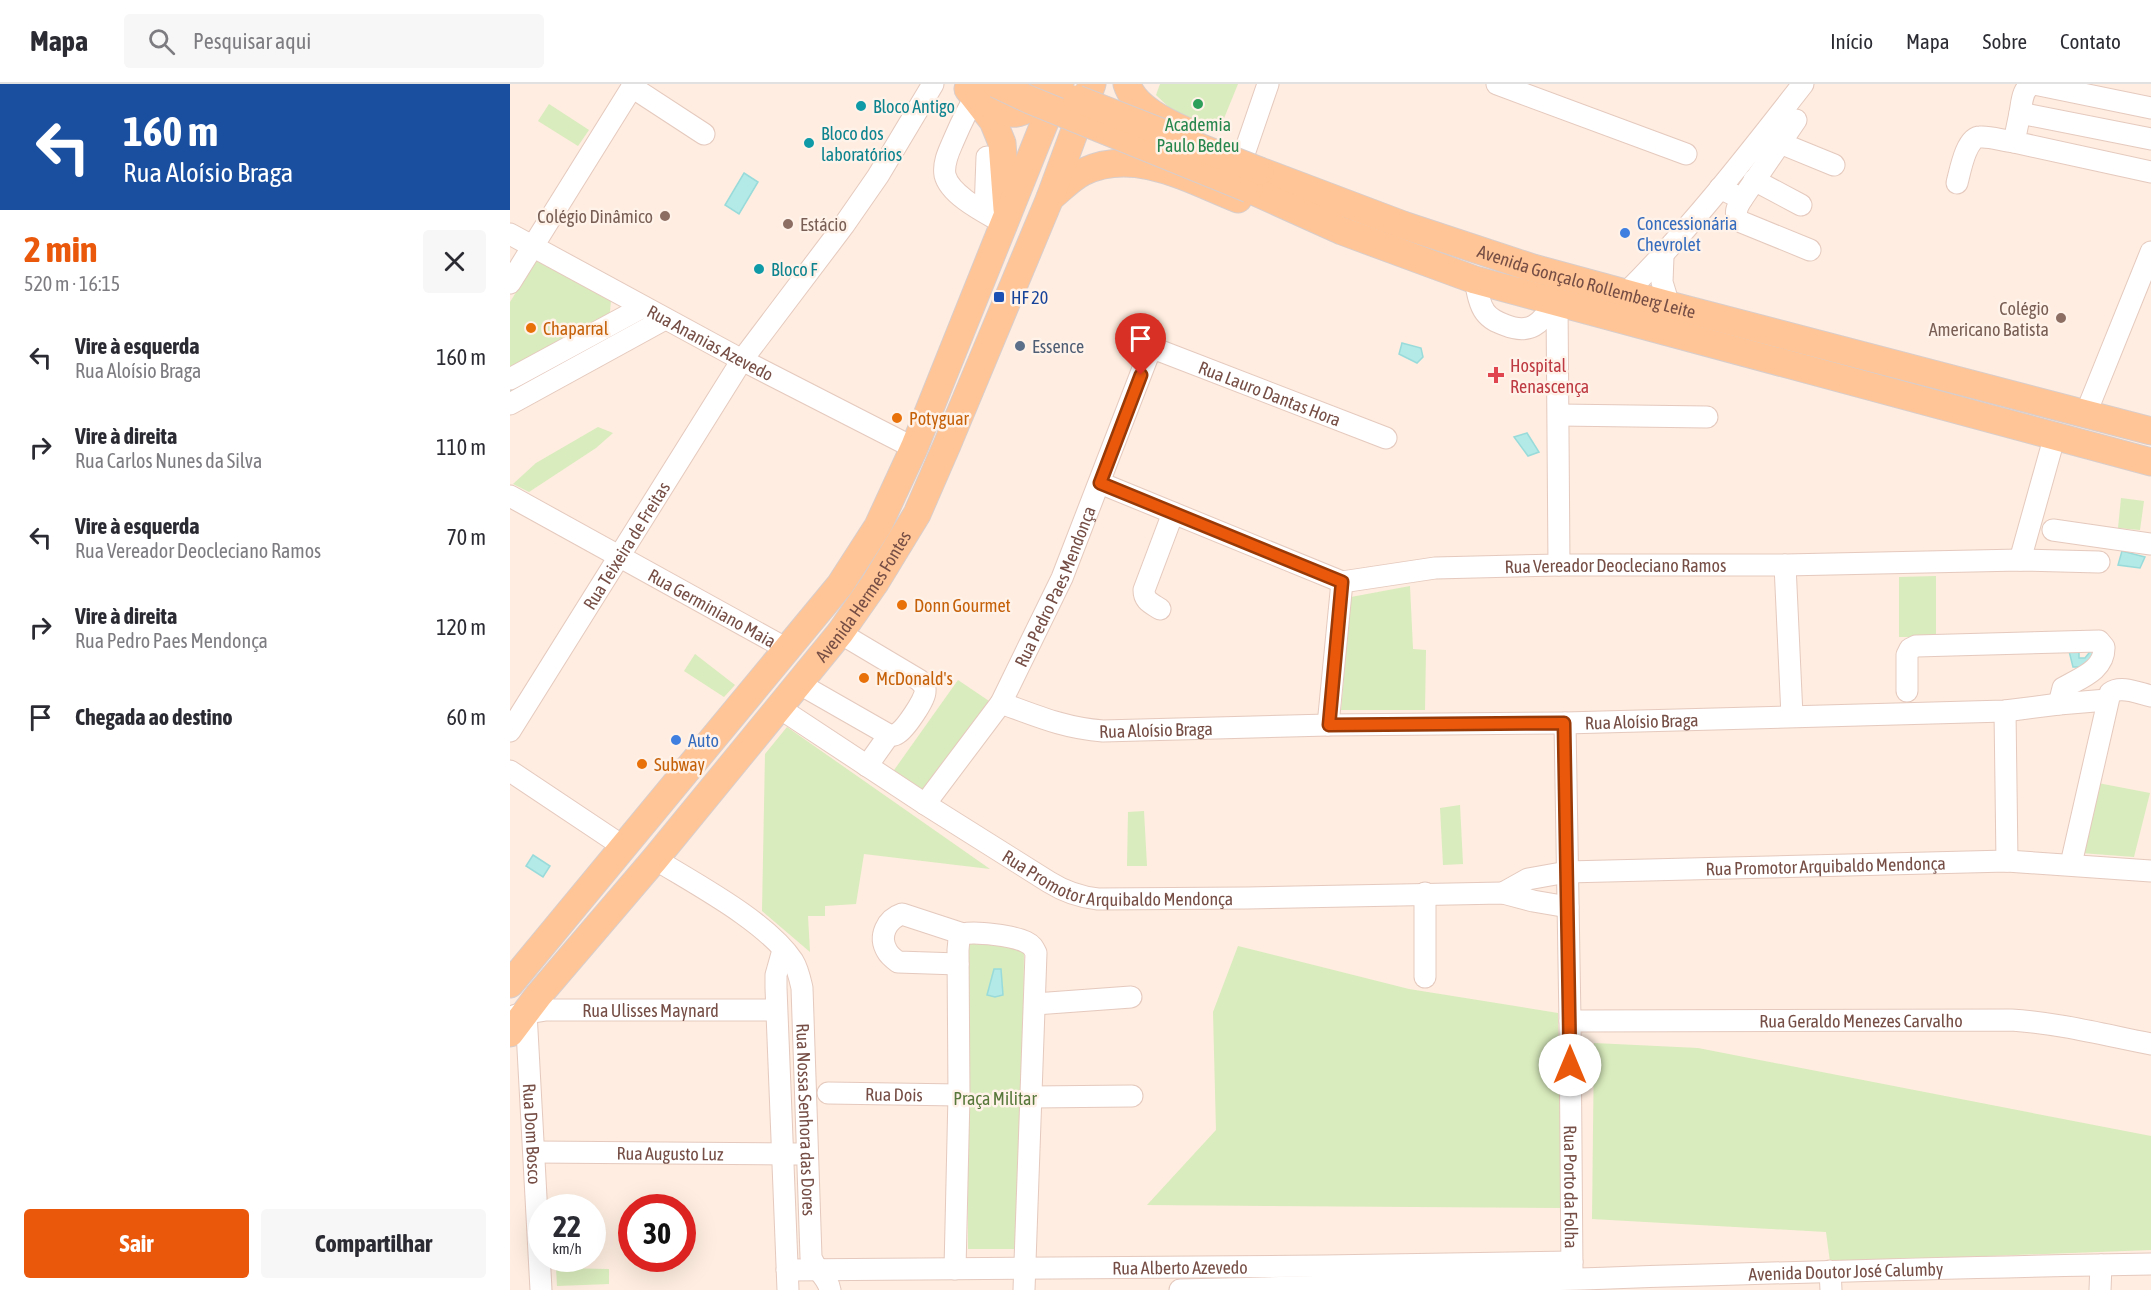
<!DOCTYPE html>
<html lang="pt">
<head>
<meta charset="utf-8">
<style>
	:root { --surface:#fff; --page:#f7f7f7; --text:#2b2b33; --muted:#7c7c81; --line:#e1e1e2; --accent:#ea580c }
	body { margin:0; font-family:"Asap Condensed",sans-serif; background:var(--page); color:var(--text); height:100vh; display:flex; flex-direction:column; font-size:22px; white-space:nowrap }
	* { box-sizing:border-box; margin:0 }
	p { font-size:20px; color:var(--muted) }
	.icon { flex:none; width:33px; height:33px; fill:none; stroke:currentColor; stroke-width:2; stroke-linecap:round; stroke-linejoin:round }
	.map { position:relative; flex:1; overflow:hidden }
	.details { display:flex; flex-direction:column; background:var(--surface); width:510px }
	.details>* { flex:none }
	.top-card { background:#1a4fa0; color:#fff; overflow:hidden }
	.speed { position:absolute; left:18px; top:1110px; display:flex; gap:12px; font-size:30px; font-weight:700; text-align:center }
	.speed>* { display:grid; place-content:center; width:78px; height:78px; border-radius:50%; background:var(--surface); box-shadow:0 6px 24px #0002; line-height:1 }
	.speed small { font-size:15px; font-weight:400 }
	.speed .limit { border:9px solid #d22; background:#fff; color:#111 }
	.pin { position:absolute; display:grid; place-items:center; width:51px; height:51px; color:#fff; margin:-62px -26px; border-radius:50% 50% 50% 0; rotate:-45deg; box-shadow:0 0 6px #0007 }
	.pin .icon { rotate:45deg }
	.me { position:absolute; width:66px; margin:-33px; rotate:0deg; stroke-linejoin:round; filter:drop-shadow(0 0 4px #0008) }
	.turn { display:flex; align-items:center; gap:21px; height:126px; padding:0 24px; font-size:27px }
	.turn .icon { width:78px; height:78px; stroke-width:2.5 }
	.turn b { display:block; font-size:42px; line-height:51px }
	.round { display:grid; place-items:center; flex:none; width:63px; height:63px; border-radius:6px; background:var(--page) }
	.overview { display:flex; align-items:center; justify-content:space-between; height:102px; padding:0 24px }
	h1 { font-size:36px; font-weight:700; line-height:45px; color:var(--accent) }
	.action { display:flex; gap:12px; margin-top:auto; padding:12px 24px }
	.action a { flex:1; height:69px; border-radius:6px; background:var(--accent); color:#fff; font-size:24px; font-weight:700; line-height:69px; text-align:center }
	.action a+a { background:var(--page); color:var(--text) }
	ul { padding:0; list-style:none }
	li { display:flex; align-items:center; gap:18px; height:90px; padding:0 24px }
	li div { flex:1 }
	li b { display:block; font-size:22px }
	li em { font-style:normal }
	header { display:flex; align-items:center; gap:36px; box-sizing:border-box; height:84px; padding:0 30px; background:var(--surface); border-bottom:2px solid var(--line) }
	header strong { font-size:28px }
	nav { display:flex; gap:33px; margin-inline-start:auto; font-size:21px }
	.search { width:420px; height:54px; background:var(--page); display:flex; align-items:center; gap:15px; box-sizing:border-box; padding:0 21px; border-radius:6px; color:var(--muted); font-size:22px }
	main { display:flex; flex:1; min-height:0 }
	.map>svg:first-child { display:block }
</style>
</head>
<body>
<header>
<strong>Mapa</strong>
<div class="search"><svg class="icon" aria-label="search" viewBox="0 0 24 24"><circle cx="10" cy="10" r="6"/><path d="M15 15l6 6"/></svg>Pesquisar aqui</div>
<nav><a>Início</a><a>Mapa</a><a>Sobre</a><a>Contato</a></nav>
</header>
<main>
<section class="details">
<div class="top-card">
<div class="turn"><svg class="icon" aria-label="left" viewBox="0 0 24 24"><path d="M17 20v-9H6M10 6l-5 5 5 5"/></svg><div><b>160 m</b>Rua Aloísio Braga</div></div>
</div>
<div class="overview"><div><h1>2 min</h1><p>520 m · 16:15</p></div><a class="round"><svg class="icon" aria-label="close" viewBox="0 0 24 24"><path d="M6 6l12 12M18 6L6 18"/></svg></a></div>
<ul>
<li><svg class="icon" aria-label="left" viewBox="0 0 24 24"><path d="M17 20v-9H6M10 6l-5 5 5 5"/></svg><div><b>Vire à esquerda</b><p>Rua Aloísio Braga</p></div><em>160 m</em></li>
<li><svg class="icon" aria-label="right" viewBox="0 0 24 24"><path d="M7 20v-9h11M14 6l5 5-5 5"/></svg><div><b>Vire à direita</b><p>Rua Carlos Nunes da Silva</p></div><em>110 m</em></li>
<li><svg class="icon" aria-label="left" viewBox="0 0 24 24"><path d="M17 20v-9H6M10 6l-5 5 5 5"/></svg><div><b>Vire à esquerda</b><p>Rua Vereador Deocleciano Ramos</p></div><em>70 m</em></li>
<li><svg class="icon" aria-label="right" viewBox="0 0 24 24"><path d="M7 20v-9h11M14 6l5 5-5 5"/></svg><div><b>Vire à direita</b><p>Rua Pedro Paes Mendonça</p></div><em>120 m</em></li>
<li><svg class="icon" aria-label="arrive" viewBox="0 0 24 24"><path d="M6 21V4h12l-3 4 3 4H6"/></svg><div><b>Chegada ao destino</b></div><em>60 m</em></li>
</ul>
<div class="action"><a>Sair</a><a>Compartilhar</a></div>
</section>
<div class="map">
<svg width="1641" height="1206" viewBox="0 0 1641 1206">
	<rect width="100%" height="100%" fill="#feede0"/>
	<g fill="#d9ecbd">
		<polygon points="650,0 728,0 708,49 665,29 646,11"/>
		<polygon points="39,20 79,46 68,62 28,37"/>
		<polygon points="26,176 101,217 99,237 0,284 0,218"/>
		<polygon points="88,343 103,349 86,364 19,408 3,400 26,379"/>
		<polygon points="1611,414 1634,417 1630,446 1608,444"/>
		<polygon points="1426,492 1426,553 1389,553 1389,493"/>
		<polygon points="900,502 903,565 916,566 915,626 831,626 841,513"/>
		<polygon points="185,570 225,601 214,613 174,587"/>
		<polygon points="448,596 482,619 415,708 382,689"/>
		<polygon points="277,643 480,785 354,770 346,820 315,822 315,832 298,832 300,868 252,827 255,670"/>
		<polygon points="1588,699 1640,709 1624,773 1571,769"/>
		<polygon points="950,721 953,780 933,781 930,724"/>
		<polygon points="634,727 637,782 617,782 618,728"/>
		<polygon points="458,855 514,863 512,1165 458,1165"/>
		<polygon points="728,862 899,905 1048,929 1052,1124 637,1121 706,1046 703,928"/>
		<polygon points="1084,959 1188,964 1641,1052 1641,1166 1320,1178 1316,1148 1082,1135"/>
		<polygon points="46,1184 99,1185 99,1200 47,1202"/>
	</g>
	<g fill="#b3e9e7" stroke="#98dbda" stroke-width="1.5">
		<polygon points="234,89 248,98 229,130 215,121"/>
		<polygon points="892,259 911,264 913,273 907,279 889,270"/>
		<polygon points="1017,349 1029,368 1018,372 1004,353"/>
		<polygon points="1612,467 1635,473 1630,484 1608,481"/>
		<polygon points="1580,563 1590,563 1579,583 1563,583 1559,567 1569,567 1569,574 1575,574 1579,569"/>
		<polygon points="23,771 40,782 33,793 16,782"/>
		<polygon points="484,885 491,885 493,911 485,913 477,911"/>
	</g>
	<g fill="none" stroke-linecap="round" stroke-linejoin="round">
		<polyline stroke="#b3e9e7" stroke-width="15" points="0,307 38,288"/>
		<defs>
			<g id="minor">
				<polyline points="987,0 1176,70"/>
				<polyline points="122,3 194,50"/>
				<path d="M465,14C455,29 449,44 442,60C438,69 433,80 435,91C440,112 478,130 495,140"/>
				<path d="M1641,24L1524,0C1512,3 1512,18 1510,29L1641,55"/>
				<polyline points="1510,29 1504,58 1641,88"/>
				<polyline points="1270,59 1324,81"/>
				<polyline points="733,73 758,0"/>
				<polyline points="1244,96 1291,121"/>
				<path d="M1447,99C1450,88 1456,53 1470,53C1480,52 1493,57 1504,58"/>
				<polyline points="1210,104 1232,115 1286,36"/>
				<path d="M1232,115C1227,123 1224,129 1229,137L1300,166"/>
				<polyline points="475,128 477,73"/>
				<path id="s1" d="M0,150L232,276L404,364"/>
				<polyline points="1153,172 1152,198 1159,221"/>
				<path d="M965,196C967,206 969,220 975,228C980,235 987,238 995,241C1020,251 1031,240 1044,219"/>
				<polyline points="0,199 124,0"/>
				<path d="M1115,210C1180,145 1237,72 1293,0"/>
				<polyline points="1047,219 1049,481"/>
				<polyline points="0,295 133,223"/>
				<polyline points="0,320 155,235"/>
				<polyline points="1576,329 1641,168"/>
				<polyline points="1049,331 1197,333"/>
				<path id="s2" d="M590,399L832,498L925,484L1049,481H1275L1510,476L1589,478"/>
				<path id="s3" d="M0,412L277,565"/>
				<polyline points="1543,446 1641,460"/>
				<polyline points="1510,476 1545,351"/>
				<polyline points="1275,481 1282,632"/>
				<path d="M650,525C641,519 634,517 634,506L663,429"/>
				<path d="M288,599L379,651C384,651 384,652 388,649C395,645 415,616 415,608C416,603 412,599 409,596L330,549"/>
				<path d="M1397,607V571L1400,565L1406,562L1589,557L1594,563C1595,586 1570,594 1553,604L1549,620"/>
				<path id="s4" d="M491,619C527,632 554,644 593,647L818,641L1055,639L1495,627L1549,620L1597,616"/>
				<path id="s5" d="M268,623L415,720L539,798C555,808 569,813 588,815L737,814L993,809L1023,817L1058,823"/>
				<polyline points="1495,627 1497,777"/>
				<path id="s6" d="M1055,639L1060,937L1062,1190"/>
				<polyline points="818,641 832,498"/>
				<path id="s7" d="M0,647L232,276L334,141L368,92L423,0"/>
				<polyline points="357,682 379,651"/>
				<polyline points="0,687 114,763"/>
				<path id="s8" d="M415,720L491,619L552,494L639,269L648,266L876,354"/>
				<path id="s9" d="M145,775C187,801 256,837 283,877C288,885 290,895 292,904L301,1173C305,1186 318,1193 320,1206"/>
				<path d="M1561,780L1600,609C1611,601 1628,609 1641,612"/>
				<polyline points="915,809 915,893"/>
				<path id="s10" d="M993,809L1018,795L1057,788L1497,777L1641,787"/>
				<polyline points="273,866 266,891 266,904 278,1206"/>
				<path d="M448,880L388,878C384,875 379,871 377,867C368,852 377,835 392,830L453,850"/>
				<polyline points="525,920 621,913"/>
				<path id="s11" d="M16,928L31,1206"/>
				<path id="s12" d="M6,931L36,926H266"/>
				<path id="s13" d="M1060,937L1501,936C1548,939 1595,951 1641,960"/>
				<path id="s14" d="M318,1009L449,1011"/>
				<polyline points="522,1013 622,1012"/>
				<path id="s15" d="M24,1068L287,1070"/>
				<path d="M445,1185L449,1011L448,866L449,855L453,850C466,847 504,852 516,858C522,861 523,863 526,869L514,1206"/>
				<path id="s16" d="M277,1186L814,1182L1062,1178"/>
				<polyline points="1320,1187 1321,1206"/>
				<path id="s17" d="M670,1206C993,1199 1317,1185 1641,1180"/>
				<polyline points="1590,1206 1591,1181"/>
			</g>
			<g id="major">
				<path d="M617,0C624,23 655,38 676,47"/>
				<polyline points="458,5 483,37 492,59 497,125"/>
				<path d="M469,13C476,17 483,23 490,26C512,37 528,19 533,0"/>
				<path id="s18" d="M750,87L893,141L1023,184L1159,221L1641,347"/>
				<polyline points="739,105 832,147 965,196 1641,378"/>
				<path d="M540,114C551,105 561,94 573,88C625,63 680,96 728,115"/>
				<polyline points="0,900 330,501 368,442 404,364 550,0"/>
				<path id="s19" d="M0,949L28,912L145,775L330,549L365,499L407,430L437,361L540,114L582,0"/>
			</g>
		</defs>
		<use href="#minor" stroke="#e5c9be" stroke-width="23"/>
		<use href="#major" stroke="#d9cdcb" stroke-width="29"/>
		<use href="#minor" stroke="#fff" stroke-width="21"/>
		<use href="#major" stroke="#ffc596" stroke-width="27"/>
		<defs>
			<g id="major-bridge">
				<polyline points="486,0 520,16 739,105"/>
				<polyline points="567,15 750,87"/>
			</g>
		</defs>
		<use href="#major-bridge" stroke="#d9cdcb" stroke-width="29" stroke-linecap="butt"/>
		<use href="#major-bridge" stroke="#ffc596" stroke-width="27"/>
	</g>
	<g fill="none" stroke-linecap="round" stroke-linejoin="round">
		<defs>
			<polyline id="route" points="631,291 590,399 832,498 819,641 1054,639 1060,981"/>
		</defs>
		<use href="#route" stroke="#983908" stroke-width="15"/>
		<use href="#route" stroke="#ea580c" stroke-width="10"/>
	</g>
	<circle fill="#2e9e5b" stroke="#fff2e8" stroke-width="2" cx="688" cy="20" r="6"/>
	<g fill="#0f9aa8" stroke="#fff2e8" stroke-width="2">
		<circle cx="351" cy="22" r="6"/>
		<circle cx="299" cy="59" r="6"/>
		<circle cx="249" cy="185" r="6"/>
	</g>
	<g fill="#8d6e63" stroke="#fff2e8" stroke-width="2">
		<circle cx="155" cy="132" r="6"/>
		<circle cx="278" cy="140" r="6"/>
		<circle cx="1551" cy="234" r="6"/>
	</g>
	<g fill="#3f7fe0" stroke="#fff2e8" stroke-width="2">
		<circle cx="1115" cy="149" r="6"/>
		<circle cx="166" cy="656" r="6"/>
	</g>
	<rect fill="#1a4fb4" stroke="#fff2e8" stroke-width="2" x="483" y="207" width="12" height="12" rx="3"/>
	<g fill="#e8710a" stroke="#fff2e8" stroke-width="2">
		<circle cx="21" cy="244" r="6"/>
		<circle cx="387" cy="334" r="6"/>
		<circle cx="392" cy="521" r="6"/>
		<circle cx="354" cy="594" r="6"/>
		<circle cx="132" cy="680" r="6"/>
	</g>
	<circle fill="#5c6f8a" stroke="#fff2e8" stroke-width="2" cx="510" cy="262" r="6"/>
	<path fill="#e0444e" stroke="#fff2e8" stroke-width="2" d="M983 282h6v6h6v6h-6v6h-6v-6h-6v-6h6z"/>
	<g text-anchor="middle" dominant-baseline="central" stroke-width="5" stroke-linejoin="round" paint-order="stroke">
		<g font-size="18" fill="#0d838f" stroke="#fff2e8" text-anchor="start">
			<text x="363" y="22">Bloco Antigo</text>
			<text x="311" y="49">Bloco dos<tspan x="311" dy="21">laboratórios</tspan></text>
			<text x="261" y="185">Bloco F</text>
		</g>
		<g font-size="18" fill="#27864d" stroke="#fff2e8">
			<text x="688" y="40">Academia<tspan x="688" dy="21">Paulo Bedeu</tspan></text>
		</g>
		<g font-size="18" fill="#785e54" stroke="#fff2e8" text-anchor="end">
			<text x="143" y="132">Colégio Dinâmico</text>
			<text x="290" y="140" text-anchor="start">Estácio</text>
			<text x="1539" y="224">Colégio<tspan x="1539" dy="21">Americano Batista</tspan></text>
		</g>
		<g font-size="18" fill="#366cbe" stroke="#fff2e8" text-anchor="start">
			<text x="1127" y="139">Concessionária<tspan x="1127" dy="21">Chevrolet</tspan></text>
			<text x="178" y="656">Auto</text>
		</g>
		<g font-size="18" fill="#764e45" stroke="#fff2e8">
			<text stroke="none"><textPath href="#s18" startOffset="345">Avenida Gonçalo Rollemberg Leite</textPath></text>
			<text stroke="none"><textPath href="#s1" startOffset="228">Rua Ananias Azevedo</textPath></text>
			<text stroke="none"><textPath href="#s8" startOffset="636">Rua Lauro Dantas Hora</textPath></text>
			<text stroke="none"><textPath href="#s7" startOffset="219">Rua Teixeira de Freitas</textPath></text>
			<text stroke="none"><textPath href="#s2" startOffset="536">Rua Vereador Deocleciano Ramos</textPath></text>
			<text stroke="none"><textPath href="#s8" startOffset="255">Rua Pedro Paes Mendonça</textPath></text>
			<text stroke="none"><textPath href="#s19" startOffset="562">Avenida Hermes Fontes</textPath></text>
			<text stroke="none"><textPath href="#s3" startOffset="231">Rua Germiniano Maia</textPath></text>
			<text stroke="none"><textPath href="#s4" startOffset="645">Rua Aloísio Braga</textPath></text>
			<text stroke="none"><textPath href="#s4" startOffset="159">Rua Aloísio Braga</textPath></text>
			<text stroke="none"><textPath href="#s10" startOffset="327">Rua Promotor Arquibaldo Mendonça</textPath></text>
			<text stroke="none"><textPath href="#s5" startOffset="390">Rua Promotor Arquibaldo Mendonça</textPath></text>
			<text stroke="none"><textPath href="#s12" startOffset="135">Rua Ulisses Maynard</textPath></text>
			<text stroke="none"><textPath href="#s13" startOffset="291">Rua Geraldo Menezes Carvalho</textPath></text>
			<text stroke="none"><textPath href="#s14" startOffset="66">Rua Dois</textPath></text>
			<text stroke="none"><textPath href="#s9" startOffset="333">Rua Nossa Senhora das Dores</textPath></text>
			<text stroke="none"><textPath href="#s11" startOffset="122">Rua Dom Bosco</textPath></text>
			<text stroke="none"><textPath href="#s15" startOffset="136">Rua Augusto Luz</textPath></text>
			<text stroke="none"><textPath href="#s6" startOffset="464">Rua Porto da Folha</textPath></text>
			<text stroke="none"><textPath href="#s16" startOffset="393">Rua Alberto Azevedo</textPath></text>
			<text stroke="none"><textPath href="#s17" startOffset="666">Avenida Doutor José Calumby</textPath></text>
		</g>
		<g font-size="18" fill="#164399" stroke="#fff2e8" text-anchor="start">
			<text x="501" y="213">HF 20</text>
		</g>
		<g font-size="18" fill="#c56008" stroke="#fff2e8" text-anchor="start">
			<text x="33" y="244">Chaparral</text>
			<text x="399" y="334">Potyguar</text>
			<text x="404" y="521">Donn Gourmet</text>
			<text x="366" y="594">McDonald's</text>
			<text x="144" y="680">Subway</text>
		</g>
		<g font-size="18" fill="#4e5e75" stroke="#fff2e8" text-anchor="start">
			<text x="522" y="262">Essence</text>
		</g>
		<g font-size="18" fill="#be3a42" stroke="#fff2e8" text-anchor="start">
			<text x="1000" y="281">Hospital<tspan x="1000" dy="21">Renascença</tspan></text>
		</g>
		<g font-size="18" fill="#57783a" stroke="#fff2e8">
			<text x="485" y="1014">Praça Militar</text>
		</g>
	</g>
</svg>
<div class="speed"><div>22<small>km/h</small></div><div class="limit">30</div></div>
<div class="pin" style="left:631px;top:291px;background:#d93025"><svg class="icon" aria-label="arrive" viewBox="0 0 24 24"><path d="M6 21V4h12l-3 4 3 4H6"/></svg></div>
<svg class="me" style="left:1060px;top:981px" viewBox="-20 -20 40 40"><circle r="19" fill="#fff"/><path d="M0-13L10 11 0 6-10 11z" fill="#ea580c"/></svg>
</div>
</main>
</body>
</html>
